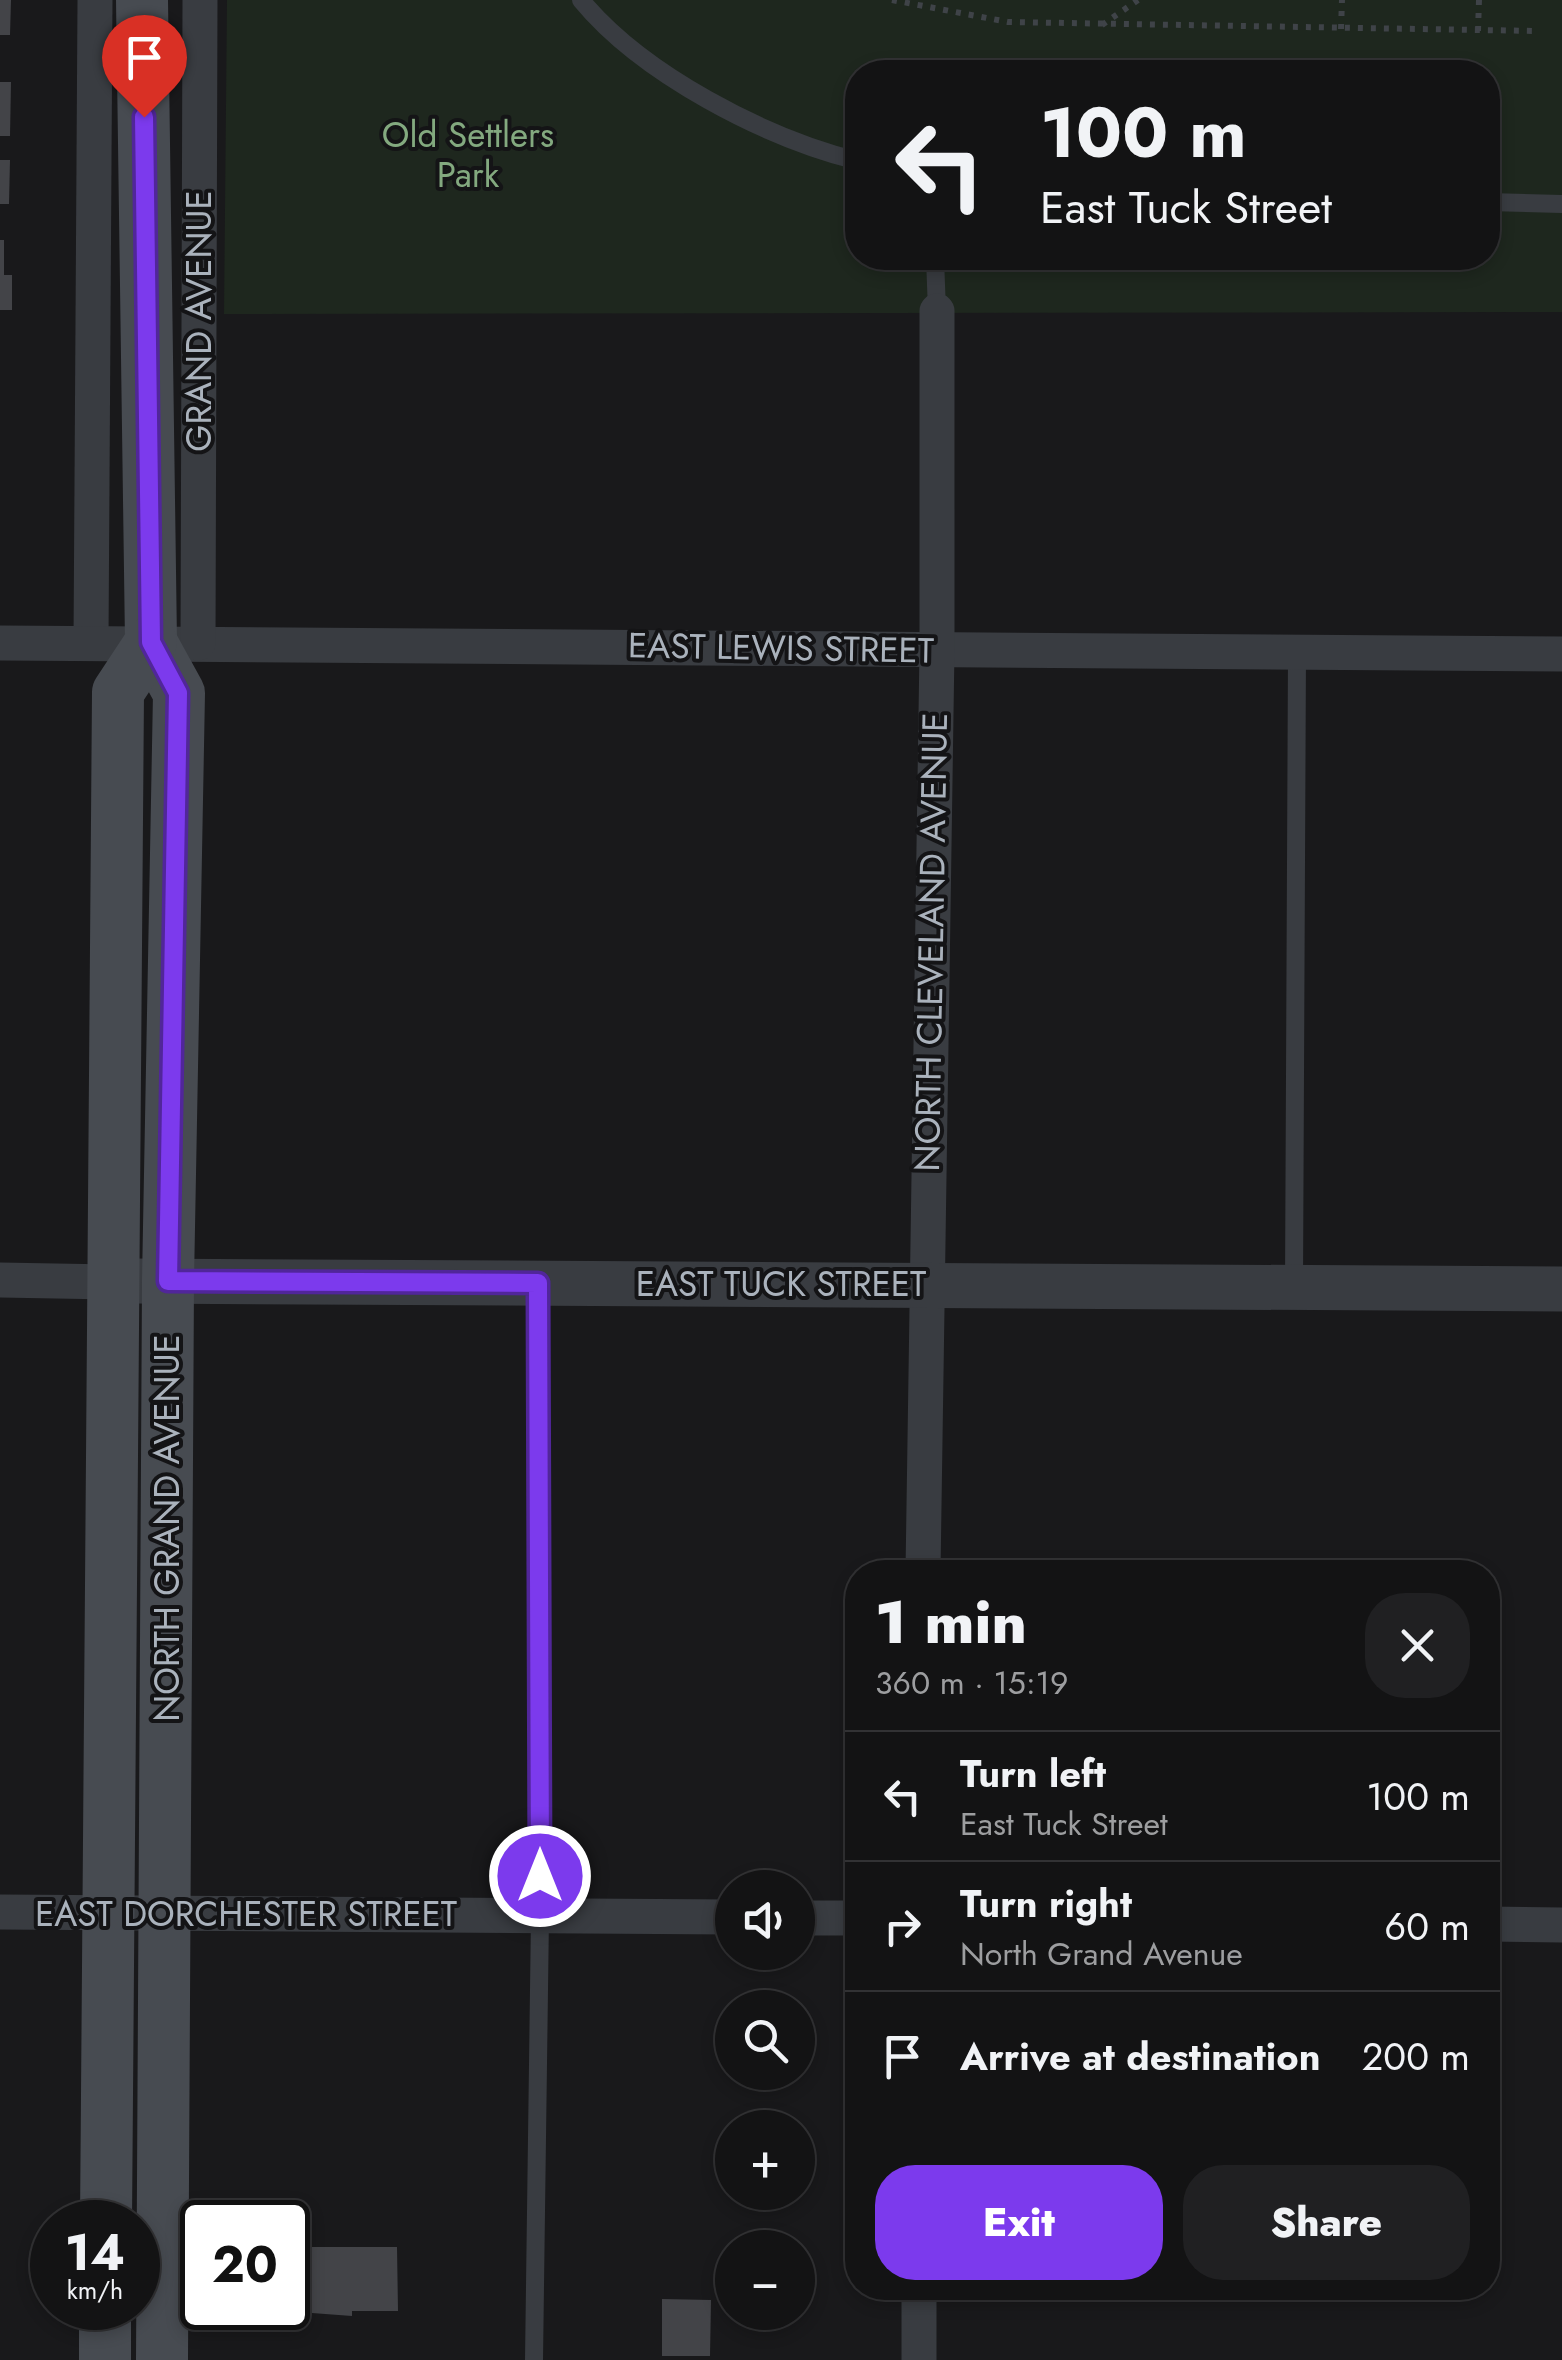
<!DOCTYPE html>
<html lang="en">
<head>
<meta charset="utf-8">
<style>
	:root { --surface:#131314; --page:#202022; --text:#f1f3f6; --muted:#9d9ea0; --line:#323234; --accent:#7c3aed }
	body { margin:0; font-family:Jost,sans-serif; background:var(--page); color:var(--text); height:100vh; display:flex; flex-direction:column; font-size:38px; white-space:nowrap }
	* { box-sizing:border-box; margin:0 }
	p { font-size:32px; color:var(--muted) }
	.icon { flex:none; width:55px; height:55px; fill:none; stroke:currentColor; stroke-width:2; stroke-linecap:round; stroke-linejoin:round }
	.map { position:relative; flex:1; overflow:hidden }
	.details { position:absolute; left:845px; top:1560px; width:655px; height:740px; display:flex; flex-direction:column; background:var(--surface); border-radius:40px; box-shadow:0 5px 15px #0003,0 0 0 2px var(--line) }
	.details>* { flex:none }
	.banner { position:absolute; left:845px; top:60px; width:655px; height:210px; border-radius:40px; box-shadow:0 5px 15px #0003,0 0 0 2px var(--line); background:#131314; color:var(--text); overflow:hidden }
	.tools { position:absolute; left:715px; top:1870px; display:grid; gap:20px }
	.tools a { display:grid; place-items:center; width:100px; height:100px; border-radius:50%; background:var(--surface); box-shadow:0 5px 15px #0003,0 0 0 2px var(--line); font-size:50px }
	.speed { position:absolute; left:30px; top:2200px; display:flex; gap:20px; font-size:50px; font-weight:700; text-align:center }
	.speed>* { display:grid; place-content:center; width:130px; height:130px; border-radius:50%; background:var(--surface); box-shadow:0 5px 15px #0003,0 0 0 2px var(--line); line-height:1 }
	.speed small { font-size:25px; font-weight:400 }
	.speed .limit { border:5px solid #111; border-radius:15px; background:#fff; color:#111 }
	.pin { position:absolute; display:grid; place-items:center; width:85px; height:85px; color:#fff; margin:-102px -42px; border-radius:50% 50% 50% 0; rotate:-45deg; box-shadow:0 0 10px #0007 }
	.pin .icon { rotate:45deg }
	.me { position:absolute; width:110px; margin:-55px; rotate:0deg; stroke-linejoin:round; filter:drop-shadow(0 0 8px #0008) }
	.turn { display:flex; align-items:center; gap:35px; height:210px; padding:0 30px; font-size:45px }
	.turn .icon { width:130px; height:130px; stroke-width:2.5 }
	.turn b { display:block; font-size:70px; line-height:85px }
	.round { display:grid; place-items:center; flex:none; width:105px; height:105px; border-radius:40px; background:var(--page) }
	.headline { display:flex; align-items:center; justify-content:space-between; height:170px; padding:0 30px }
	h1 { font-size:60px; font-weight:800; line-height:75px }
	.action { display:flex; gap:20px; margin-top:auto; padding:20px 30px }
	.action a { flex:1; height:115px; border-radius:40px; background:var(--accent); color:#fff; font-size:40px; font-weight:800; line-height:115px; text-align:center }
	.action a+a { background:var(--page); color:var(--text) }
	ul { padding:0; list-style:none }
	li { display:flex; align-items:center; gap:30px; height:130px; padding:0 30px; border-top:2px solid var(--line) }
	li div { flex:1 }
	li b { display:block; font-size:38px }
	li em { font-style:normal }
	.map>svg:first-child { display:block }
</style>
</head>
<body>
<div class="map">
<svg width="1562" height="2360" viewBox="0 0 1562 2360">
	<rect width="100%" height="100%" fill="#19191b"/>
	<path fill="#1e271e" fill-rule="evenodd" d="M227,0H1562V312L224,314ZM858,72H1488V258H858Z"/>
	<g fill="#434448">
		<polygon points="0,0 11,0 10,35 0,35"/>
		<polygon points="0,82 11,82 10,136 0,136"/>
		<polygon points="0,160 10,160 9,204 0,204"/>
		<polygon points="0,240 4,240 4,275 12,275 12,310 0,310"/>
		<polygon points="288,2247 397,2247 398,2311 352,2311 352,2316 285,2311"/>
		<polygon points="662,2299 711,2300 710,2356 662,2356"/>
	</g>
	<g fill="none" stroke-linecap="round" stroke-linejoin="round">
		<g stroke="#3f4348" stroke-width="6" stroke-dasharray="5 8" stroke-linecap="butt">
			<polyline points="892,0 1008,22 1538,31"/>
			<polyline points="1102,25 1138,0"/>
			<polyline points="1341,29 1342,0"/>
			<polyline points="1478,31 1479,0"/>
		</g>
		<g stroke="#393c41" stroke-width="18">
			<path d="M581,0C642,74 765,138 858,161"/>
			<polyline points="1488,202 1562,204"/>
			<polyline points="935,258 937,311"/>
			<polyline points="1294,1286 1297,652"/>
			<polyline points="534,2360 540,1916 538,1283"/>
		</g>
		<g stroke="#393c41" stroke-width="35">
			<polyline points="91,642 95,0"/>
			<polyline points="0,643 1562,654"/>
			<polyline points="198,643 200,0"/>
			<polyline points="0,1280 112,1282"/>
			<polyline points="923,1572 937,649 937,311"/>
			<polyline points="0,1912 732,1917"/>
			<polyline points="798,1918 858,1918"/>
			<polyline points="1488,1924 1562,1925"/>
			<polyline points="919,2360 919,2288"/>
		</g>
		<polyline stroke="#393c41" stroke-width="45" points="134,1281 1562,1289"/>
		<g stroke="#474b51" stroke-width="52">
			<polyline points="142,0 151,642 179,693 168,1281 162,2360"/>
			<polyline points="106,2222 118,692 151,642"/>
			<polyline points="105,2360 105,2308"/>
		</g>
	</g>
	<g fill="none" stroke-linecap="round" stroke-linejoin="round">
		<defs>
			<polyline id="route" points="144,117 151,642 178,693 168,1281 538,1283 540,1876"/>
		</defs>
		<use href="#route" stroke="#51269a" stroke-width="25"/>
		<use href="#route" stroke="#7c3aed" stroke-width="18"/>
	</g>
	<g text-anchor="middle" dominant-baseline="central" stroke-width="8" stroke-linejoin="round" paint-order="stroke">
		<g font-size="35" fill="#83a97f" stroke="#141416">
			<text x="468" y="135">Old Settlers<tspan x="468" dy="40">Park</tspan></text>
		</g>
		<g font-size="35" fill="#aab2bc" stroke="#141416">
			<text transform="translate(199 321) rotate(-90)">GRAND AVENUE</text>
			<text transform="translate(781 648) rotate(1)">EAST LEWIS STREET</text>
			<text transform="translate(931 942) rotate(-89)">NORTH CLEVELAND AVENUE</text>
			<text x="781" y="1284">EAST TUCK STREET</text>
			<text transform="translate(167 1528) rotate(-90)">NORTH GRAND AVENUE</text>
			<text x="246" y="1914">EAST DORCHESTER STREET</text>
		</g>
	</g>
</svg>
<div class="tools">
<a><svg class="icon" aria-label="sound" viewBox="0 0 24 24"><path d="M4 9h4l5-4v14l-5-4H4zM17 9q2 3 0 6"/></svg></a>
<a><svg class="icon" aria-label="search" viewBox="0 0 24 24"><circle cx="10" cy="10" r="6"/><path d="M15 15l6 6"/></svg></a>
<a>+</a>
<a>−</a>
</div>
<div class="speed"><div>14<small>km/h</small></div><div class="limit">20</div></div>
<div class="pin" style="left:144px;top:117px;background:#d93025"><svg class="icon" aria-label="arrive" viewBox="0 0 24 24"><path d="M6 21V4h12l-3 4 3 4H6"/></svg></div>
<svg class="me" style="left:540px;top:1876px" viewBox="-20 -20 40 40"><circle r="17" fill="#7c3aed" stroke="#fff" stroke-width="3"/><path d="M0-11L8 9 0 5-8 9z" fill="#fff"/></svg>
<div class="banner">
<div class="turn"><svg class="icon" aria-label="left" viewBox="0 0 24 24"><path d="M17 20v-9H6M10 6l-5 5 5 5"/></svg><div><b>100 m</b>East Tuck Street</div></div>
</div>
<section class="details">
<div class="headline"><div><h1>1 min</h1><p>360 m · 15:19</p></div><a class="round"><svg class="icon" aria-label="close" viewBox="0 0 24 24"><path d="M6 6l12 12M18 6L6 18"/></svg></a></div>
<ul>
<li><svg class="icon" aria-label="left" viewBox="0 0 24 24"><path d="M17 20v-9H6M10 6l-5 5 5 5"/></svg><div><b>Turn left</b><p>East Tuck Street</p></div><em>100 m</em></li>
<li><svg class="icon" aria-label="right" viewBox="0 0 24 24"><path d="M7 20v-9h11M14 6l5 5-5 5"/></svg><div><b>Turn right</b><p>North Grand Avenue</p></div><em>60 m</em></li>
<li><svg class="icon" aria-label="arrive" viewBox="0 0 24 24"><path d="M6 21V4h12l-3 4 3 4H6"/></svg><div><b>Arrive at destination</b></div><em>200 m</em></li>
</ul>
<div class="action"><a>Exit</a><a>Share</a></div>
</section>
</div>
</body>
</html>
